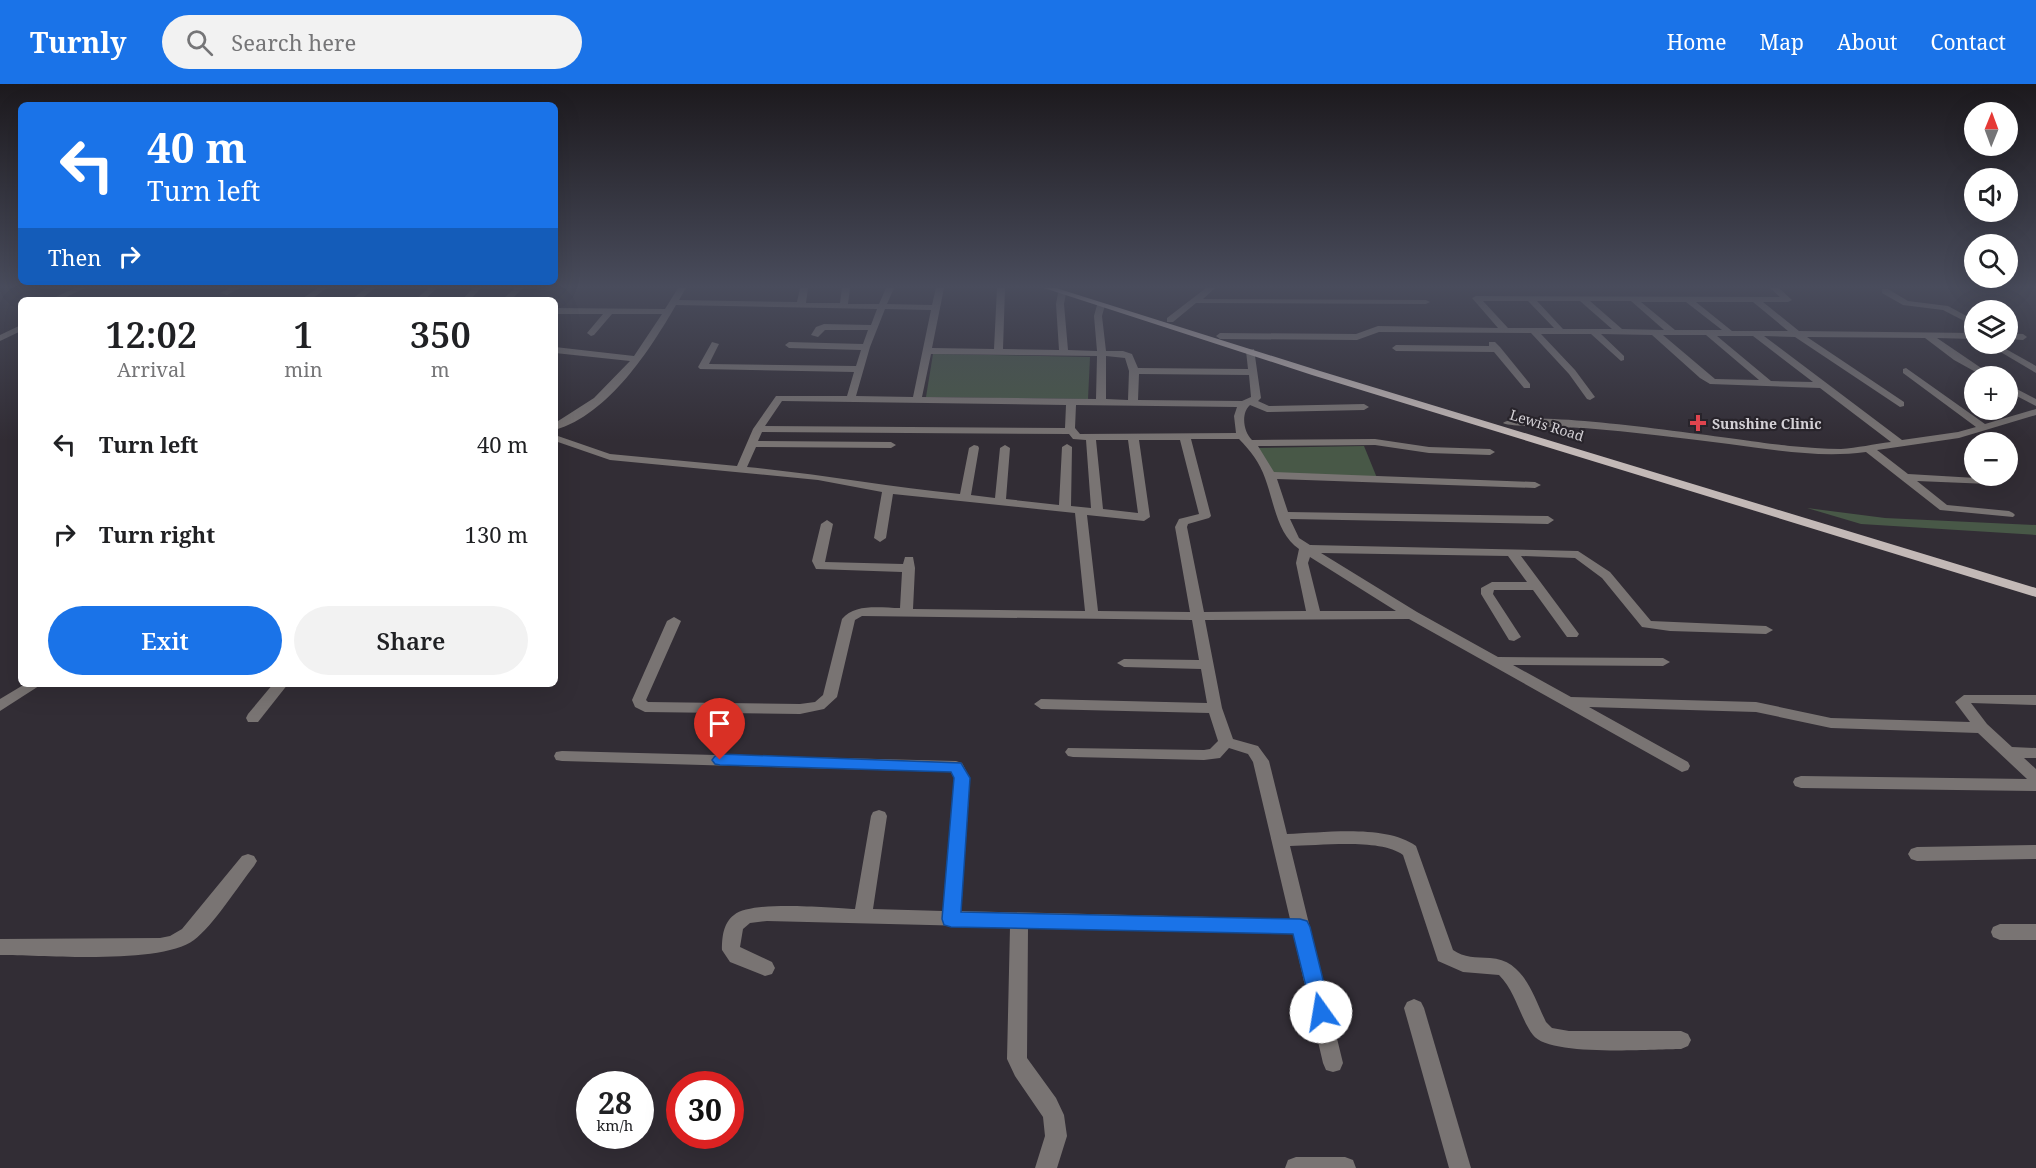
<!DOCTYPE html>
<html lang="en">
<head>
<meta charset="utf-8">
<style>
	:root { --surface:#fff; --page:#f2f2f2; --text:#202124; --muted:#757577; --accent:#1a73e8 }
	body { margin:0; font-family:"Noto Serif",serif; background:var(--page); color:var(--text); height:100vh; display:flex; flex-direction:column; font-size:22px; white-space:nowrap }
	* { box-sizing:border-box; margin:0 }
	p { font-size:20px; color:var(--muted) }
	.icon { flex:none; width:33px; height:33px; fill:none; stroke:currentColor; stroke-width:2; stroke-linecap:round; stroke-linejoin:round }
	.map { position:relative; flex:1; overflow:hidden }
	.sheet { position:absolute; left:18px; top:213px; width:540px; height:390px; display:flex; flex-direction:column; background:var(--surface); border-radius:9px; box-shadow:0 6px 24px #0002 }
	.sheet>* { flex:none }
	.guide { position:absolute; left:18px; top:18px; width:540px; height:183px; border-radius:9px; box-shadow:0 6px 24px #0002; background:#1a73e8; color:#fff; overflow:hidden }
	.needle { width:39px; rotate:1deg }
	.controls { position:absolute; left:1964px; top:18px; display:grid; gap:12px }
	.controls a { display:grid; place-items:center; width:54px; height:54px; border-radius:50%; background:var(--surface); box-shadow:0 6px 24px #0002; font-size:30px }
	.speed { position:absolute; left:576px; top:987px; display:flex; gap:12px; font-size:30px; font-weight:700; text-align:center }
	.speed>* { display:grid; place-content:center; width:78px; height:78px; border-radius:50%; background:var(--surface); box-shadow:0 6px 24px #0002; line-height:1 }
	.speed small { font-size:15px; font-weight:400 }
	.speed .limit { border:9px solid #d22; background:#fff; color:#111 }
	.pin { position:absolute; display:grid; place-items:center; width:51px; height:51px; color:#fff; margin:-62px -26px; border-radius:50% 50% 50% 0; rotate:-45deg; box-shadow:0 0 6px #0007 }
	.pin .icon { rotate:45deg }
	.me { position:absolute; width:66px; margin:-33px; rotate:347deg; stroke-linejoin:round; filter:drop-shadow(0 0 4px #0008) }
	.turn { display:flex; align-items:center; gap:21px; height:126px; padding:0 30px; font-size:27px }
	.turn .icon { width:78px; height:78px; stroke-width:2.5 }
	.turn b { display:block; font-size:42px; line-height:51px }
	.then { display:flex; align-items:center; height:57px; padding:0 30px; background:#0003; gap:12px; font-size:22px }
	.eta { display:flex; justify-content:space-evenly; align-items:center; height:102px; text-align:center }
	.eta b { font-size:36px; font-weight:600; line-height:42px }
	.button { display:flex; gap:12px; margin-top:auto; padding:12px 30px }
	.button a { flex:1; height:69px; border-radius:36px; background:var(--accent); color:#fff; font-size:24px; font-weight:600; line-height:69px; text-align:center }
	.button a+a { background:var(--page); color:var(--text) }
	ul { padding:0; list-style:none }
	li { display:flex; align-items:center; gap:18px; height:90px; padding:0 30px }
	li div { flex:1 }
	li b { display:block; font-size:22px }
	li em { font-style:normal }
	header { display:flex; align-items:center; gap:36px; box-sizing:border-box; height:84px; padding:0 30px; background:var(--accent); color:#fff }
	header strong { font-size:28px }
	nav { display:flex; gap:33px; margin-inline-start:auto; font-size:21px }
	.search { width:420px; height:54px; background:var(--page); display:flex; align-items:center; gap:15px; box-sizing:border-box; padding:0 21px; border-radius:33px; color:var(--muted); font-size:22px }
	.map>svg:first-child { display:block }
</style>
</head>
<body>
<header>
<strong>Turnly</strong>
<div class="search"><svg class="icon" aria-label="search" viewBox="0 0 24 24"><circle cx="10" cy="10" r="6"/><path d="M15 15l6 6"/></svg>Search here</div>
<nav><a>Home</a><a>Map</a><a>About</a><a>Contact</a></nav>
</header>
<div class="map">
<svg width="2036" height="1084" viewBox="0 0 2036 1084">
	<rect width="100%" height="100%" fill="#322d35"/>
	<g fill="#485847">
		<polygon points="933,270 1090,273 1088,315 926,313"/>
		<polygon points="1364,362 1377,394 1275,392 1257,364"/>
		<polygon points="1807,424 1885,434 2036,441 2036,451 1861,440"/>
	</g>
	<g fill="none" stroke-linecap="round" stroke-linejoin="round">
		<g fill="#797473" fill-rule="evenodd">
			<polygon points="75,204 85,204 60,216 49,216"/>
			<polygon points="230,204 240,204 227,211 220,209"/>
			<polygon points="318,204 327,204 310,216 300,216"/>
			<polygon points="366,204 375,204 360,216 351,216"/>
			<polygon points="429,204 436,205 424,216 415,216"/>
			<polygon points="473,204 481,204 470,216 462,216"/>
			<polygon points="515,204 523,204 511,216 502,216"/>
			<path d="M678,204H686L679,216L797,218L800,204H808L806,219H840L842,204H850L848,220H879L886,204H894L887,220L932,221L936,204H944L932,264L994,265L997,204H1005L1003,265L1059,266L1056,220L1058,209L1062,207L1066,209L1064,220L1068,266L1097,267L1094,232L1097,221L1101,219L1105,221L1102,232L1106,267H1123L1132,270L1138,284L1248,285L1246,267L1254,265L1261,314L1258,317L1269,322L1364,320L1369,323L1364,326L1267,328L1250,321C1241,329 1243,347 1252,356L1375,355L1429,363L1490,365L1495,368L1490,371L1429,369L1375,361L1258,362L1274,388L1535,398L1541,401L1535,404L1277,395L1288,428L1548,432L1554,436L1548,440L1290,435L1299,454L1310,461L1578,467L1610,488L1651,537L1766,542L1773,546L1766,550L1670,547L1642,543L1602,494L1575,474L1521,472L1579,550L1577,553H1567L1533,506H1494L1493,510L1521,553L1514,557L1509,556L1481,510V504L1492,498H1527L1508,472L1321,469L1417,528L1498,573L1663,574L1670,578L1663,582L1513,581L1571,613L1756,618L1831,634L1970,638L1955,618L1964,611H2036V621L1971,619L1987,640L2012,663L2036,664V674H2024L2036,685V707L1801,704L1795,702L1793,698L1795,694L1801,692L2027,695L1978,649L1831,644L1756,628L1589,623L1688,678L1690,682L1688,686L1682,688L1409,535L1205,536L1222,624L1233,655L1258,662L1269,677L1287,750C1324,749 1385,740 1416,762L1453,866C1464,874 1476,873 1490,874C1524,876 1533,911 1546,938L1552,944L1569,947H1681L1688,950L1691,956L1688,962L1681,965C1652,965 1549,973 1533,951C1519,932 1516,908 1499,891L1463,888L1438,877L1403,771C1380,754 1319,762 1290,762L1343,979L1340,986L1333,988L1326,986L1323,979L1293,850L1028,844L1027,974L1056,1014L1064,1031L1067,1052L1057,1084H1035L1045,1052L1043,1033L1015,992L1007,975L1010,843L767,837L750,839L743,845L740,863L772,878L775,884L772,890L765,892L730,878L722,866C722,854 723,839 734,831C752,816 829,824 855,825L871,732L873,728L879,726L885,728L887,732L873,825L943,827L954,694L951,688L562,677L556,676L554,672L556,668L562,667L956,677L962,679L970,694L961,827L1290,835L1253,678L1248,670L1229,664L1220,674L1204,676L1073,673L1068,672L1065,668L1068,664L1204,666L1210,665L1218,657L1209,629L1041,625L1034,620L1041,615L1207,619L1201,585L1124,583L1117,579L1124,575L1199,576L1192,536L862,532L855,536L837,613L824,625L800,630L645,628L635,623L632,616L667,537L674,533L681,537L646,616L648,618L800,620L815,618L823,611L842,535C855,519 881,524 900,524L902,488L816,485L812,477L821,440L827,436L833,440L825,478L903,480L905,473H913L915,484L913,525L1085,527L1075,429L893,410L886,454L880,458L874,454L882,408L818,396L610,376L555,357V351L610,370L737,382L753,345L776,312H847L854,288L700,285L698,283L712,258L719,260L709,280L856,282L861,266L789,264L785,261L789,258L863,260L868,246H825L818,253L811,251L816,243L824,240L871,241L877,225L676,221C650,266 609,330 555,346V339L594,314L630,277L555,269V263L634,272L662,230H612L594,251L591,252L587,249L603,230H555V224L665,225ZM885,225L931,226L913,313L856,312L870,263ZM931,270L1097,272L1096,315L922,313ZM1106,272L1125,274L1129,287L1128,316L1106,315ZM1139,290L1249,291L1251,313L1242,317L1138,316ZM782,317L1066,321L1065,344L765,342ZM1076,321L1237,323L1234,332L1236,349L1080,350L1075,344ZM762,348L1069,350L1073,355L1086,356L1091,424L1071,422L1072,363L1067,360L1062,363L1059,421L1006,415L1010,364L1005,361L1000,364L995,414L971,411L979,364L978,362L974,361L969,364L960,410C889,403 819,390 747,383L756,363L891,364L896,361L891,358L758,357ZM1191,355H1239C1250,366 1260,379 1265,394C1274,418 1277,450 1299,465L1296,479L1306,527L1204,528L1187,443L1188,440L1209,434L1211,432ZM1096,356H1128L1138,429L1103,425ZM1139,356H1180L1199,430L1179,435L1175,443L1190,528L1098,527L1087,431L1144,437L1150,433ZM1310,473L1396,527H1320L1308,479Z"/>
			<polygon points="1206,204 1215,204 1203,215 1426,216 1430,218 1426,220 1196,219 1173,238 1167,238 1167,234"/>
			<path d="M1770,204H1779L1792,216L1788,218H1763L1799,247L1974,249V255L1937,254L1993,292H1983L1954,276L1925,254L1807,253L1904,318V322L1900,323L1795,253L1764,252L1902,356L1958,348L1976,343L1903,289V285L1906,284L1985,340L2036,325V331L1959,354L1877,366L1908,390L1993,395V399L1989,400L1917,397L1947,421L2009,427L2013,429L2015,431L2013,433L1940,426L1866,368C1820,374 1775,366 1729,360C1681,354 1633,348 1584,344C1571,343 1508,343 1503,339C1525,322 1749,358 1790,362C1806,363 1824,365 1841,365C1857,364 1874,360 1891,358L1820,304L1710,300L1700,294L1652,251L1601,250L1624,272V276L1621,277L1591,250H1541L1575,286L1595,313L1590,316L1587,315L1569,290L1531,249L1379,248L1357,256L1220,255L1216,252L1220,249L1356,250L1378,242L1498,244L1472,214L1476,212L1780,213ZM1483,217H1528L1554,244H1508ZM1537,217H1580L1612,245H1563ZM1590,217H1631L1664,246L1622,245ZM1641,218H1686L1722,246H1675ZM1696,218H1753L1788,247H1732ZM1663,251H1706L1759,296L1715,295ZM1717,252H1753L1813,298L1771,297Z"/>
			<polygon points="1882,205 1888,205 1908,217 1948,222 1974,236 1974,242 1943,226 1903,221 1882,209"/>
			<polygon points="21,241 21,247 0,257 0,251"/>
			<polygon points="2007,249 2023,250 2027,253 2023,256 2007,255"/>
			<polygon points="1489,258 1495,258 1500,263 1530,300 1530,304 1524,304 1494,268 1396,267 1392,264 1396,261 1489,262"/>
			<polygon points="1987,260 1997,260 2036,282 2036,289"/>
			<polygon points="2007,300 2036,315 2036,322 2007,307"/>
			<polygon points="25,600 42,600 0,627 0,615"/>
			<polygon points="273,600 288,600 258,638 248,638 246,634 248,630"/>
			<polygon points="2036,761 2036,775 1917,777 1911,775 1908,770 1911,765 1917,763"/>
			<path d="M248,770L254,772L257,777L254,782C239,801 212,843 194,856C161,881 44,871 0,871V855L160,854L170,852L182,845L242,772Z"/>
			<polygon points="2000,840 2036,840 2036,856 2000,856 1993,853 1991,848 1993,843"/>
			<polygon points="1414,915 1421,918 1424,924 1471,1084 1449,1084 1404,924 1407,918"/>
			<polygon points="1296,1073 1345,1073 1353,1076 1356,1084 1285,1084 1288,1076"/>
		</g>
		<polygon fill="#c3b9b7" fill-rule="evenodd" points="1044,204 1056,204 1320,287 2036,504 2036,513 1312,291"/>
	</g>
	<linearGradient id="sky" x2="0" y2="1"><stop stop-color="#1c191d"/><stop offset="0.57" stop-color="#494c5c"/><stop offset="1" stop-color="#494c5c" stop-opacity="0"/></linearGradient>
	<rect width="2036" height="356" fill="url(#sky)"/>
	<polygon fill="#1a73e8" stroke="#114b97" stroke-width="1.5" points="720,670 961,679 970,694 961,828 1300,835 1307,837 1310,843 1331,928 1328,935 1321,937 1314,935 1293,850 951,843 944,841 942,835 954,694 951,688 720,681 715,680 712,676 715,672"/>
	<path fill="#e0444e" stroke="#28242b" stroke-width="2" d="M1695 330h6v6h6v6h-6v6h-6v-6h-6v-6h6z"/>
	<g text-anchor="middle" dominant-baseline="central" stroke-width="4.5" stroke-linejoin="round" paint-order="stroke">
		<g font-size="14" font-weight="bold" fill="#d3d0d5" stroke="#28242b" text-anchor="start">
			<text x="1712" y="339">Sunshine Clinic</text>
		</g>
		<g font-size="14" fill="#d3d0d5" stroke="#28242b">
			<text transform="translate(1547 341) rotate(17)">Lewis Road</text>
		</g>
	</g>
</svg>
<div class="controls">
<a><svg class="needle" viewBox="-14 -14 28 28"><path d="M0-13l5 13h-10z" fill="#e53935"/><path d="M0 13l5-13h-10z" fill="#757577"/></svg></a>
<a><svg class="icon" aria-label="sound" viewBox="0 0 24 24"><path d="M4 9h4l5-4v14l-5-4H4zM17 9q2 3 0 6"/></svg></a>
<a><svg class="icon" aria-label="search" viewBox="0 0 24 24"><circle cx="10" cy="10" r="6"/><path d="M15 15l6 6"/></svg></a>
<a><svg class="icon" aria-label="layers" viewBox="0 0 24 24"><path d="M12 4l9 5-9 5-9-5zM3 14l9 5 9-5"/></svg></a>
<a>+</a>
<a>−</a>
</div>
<div class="speed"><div>28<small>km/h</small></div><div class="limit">30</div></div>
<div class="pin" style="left:720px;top:676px;background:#d93025"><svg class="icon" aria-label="arrive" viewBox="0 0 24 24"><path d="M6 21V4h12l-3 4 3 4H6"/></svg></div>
<svg class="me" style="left:1321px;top:928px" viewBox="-20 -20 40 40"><circle r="19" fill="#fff"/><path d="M0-13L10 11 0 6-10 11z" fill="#1a73e8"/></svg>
<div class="guide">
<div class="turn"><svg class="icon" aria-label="left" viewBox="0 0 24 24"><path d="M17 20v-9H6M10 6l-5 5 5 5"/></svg><div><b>40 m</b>Turn left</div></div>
<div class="then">Then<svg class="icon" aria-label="right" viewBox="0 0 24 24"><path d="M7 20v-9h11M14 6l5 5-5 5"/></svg></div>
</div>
<section class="sheet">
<div class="eta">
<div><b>12:02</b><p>Arrival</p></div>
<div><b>1</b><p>min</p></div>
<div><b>350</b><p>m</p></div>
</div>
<ul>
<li><svg class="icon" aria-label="left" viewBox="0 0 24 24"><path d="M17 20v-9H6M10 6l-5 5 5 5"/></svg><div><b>Turn left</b></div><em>40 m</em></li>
<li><svg class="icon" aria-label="right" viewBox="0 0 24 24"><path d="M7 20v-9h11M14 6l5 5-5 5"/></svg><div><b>Turn right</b></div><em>130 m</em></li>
</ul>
<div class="button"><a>Exit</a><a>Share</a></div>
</section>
</div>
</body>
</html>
